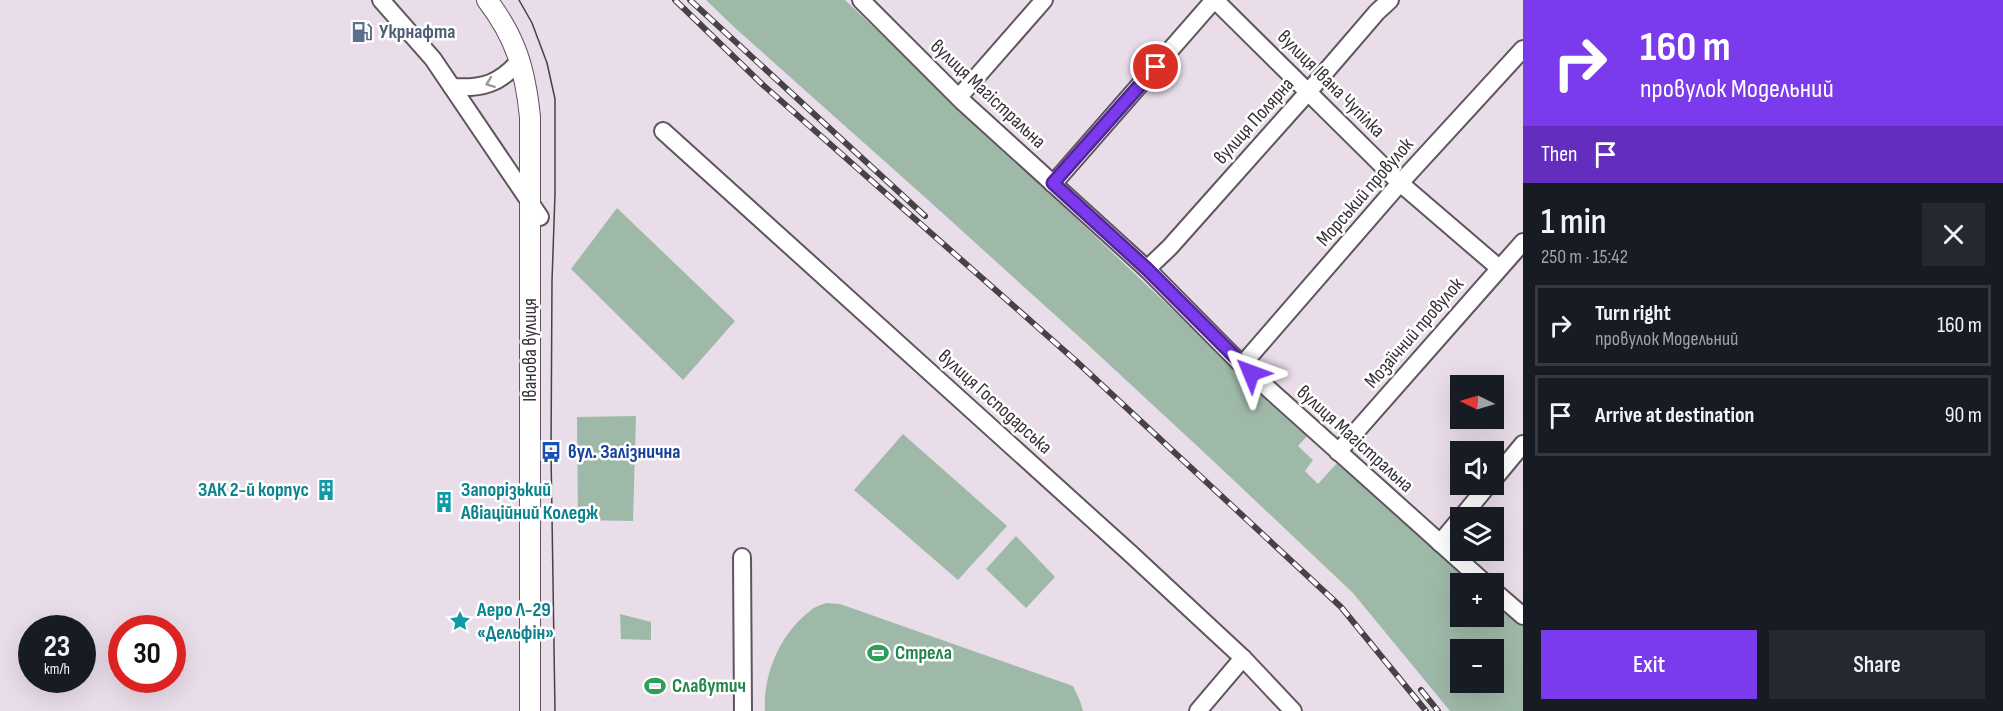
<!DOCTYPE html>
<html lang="en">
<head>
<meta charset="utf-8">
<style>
	:root { --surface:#171b24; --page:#242831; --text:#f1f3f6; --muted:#9ea1a6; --line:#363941; --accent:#7c3aed }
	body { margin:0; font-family:"Sofia Sans Condensed",sans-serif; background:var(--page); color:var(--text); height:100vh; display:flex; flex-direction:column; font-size:22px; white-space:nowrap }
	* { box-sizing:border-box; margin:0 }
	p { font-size:20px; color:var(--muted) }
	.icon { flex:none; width:33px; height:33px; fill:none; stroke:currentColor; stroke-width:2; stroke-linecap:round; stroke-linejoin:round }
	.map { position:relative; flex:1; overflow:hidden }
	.details { display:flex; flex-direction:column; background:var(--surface); width:480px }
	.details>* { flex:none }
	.banner { background:#7c3aed; color:#fff; overflow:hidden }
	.needle { width:39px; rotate:275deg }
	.tools { position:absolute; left:1450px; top:375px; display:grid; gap:12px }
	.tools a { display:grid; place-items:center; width:54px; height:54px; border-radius:0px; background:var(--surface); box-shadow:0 6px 24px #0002; font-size:30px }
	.speed { position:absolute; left:18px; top:615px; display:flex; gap:12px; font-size:30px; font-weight:700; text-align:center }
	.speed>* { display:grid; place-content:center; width:78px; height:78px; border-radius:50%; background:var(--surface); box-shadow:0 6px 24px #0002; line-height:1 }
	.speed small { font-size:15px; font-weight:400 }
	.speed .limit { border:9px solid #d22; background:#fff; color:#111 }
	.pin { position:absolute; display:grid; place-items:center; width:51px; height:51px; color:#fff; margin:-26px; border:3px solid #fff; border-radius:50%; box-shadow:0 2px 6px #0007 }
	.me { position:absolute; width:66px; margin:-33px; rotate:314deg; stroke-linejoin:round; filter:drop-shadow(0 0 4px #0008) }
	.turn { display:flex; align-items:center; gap:21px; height:126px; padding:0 18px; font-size:27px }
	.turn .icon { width:78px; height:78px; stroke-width:2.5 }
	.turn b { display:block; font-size:42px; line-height:51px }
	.then { display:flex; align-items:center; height:57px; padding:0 18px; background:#0003; gap:12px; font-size:22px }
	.round { display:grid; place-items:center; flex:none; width:63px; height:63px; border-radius:0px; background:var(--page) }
	.headline { display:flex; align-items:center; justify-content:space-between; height:102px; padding:0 18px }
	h1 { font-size:36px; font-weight:600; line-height:45px }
	.primary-button { display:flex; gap:12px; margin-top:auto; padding:12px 18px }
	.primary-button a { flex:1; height:69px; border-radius:0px; background:var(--accent); color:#fff; font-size:24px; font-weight:600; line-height:69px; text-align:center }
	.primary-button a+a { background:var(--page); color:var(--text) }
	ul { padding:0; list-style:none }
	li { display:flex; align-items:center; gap:18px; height:81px; margin:0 12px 9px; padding:0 6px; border:3px solid var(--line); border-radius:0px }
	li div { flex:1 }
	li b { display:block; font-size:22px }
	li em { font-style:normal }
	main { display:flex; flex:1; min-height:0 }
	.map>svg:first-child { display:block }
</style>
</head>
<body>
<main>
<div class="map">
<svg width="1523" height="711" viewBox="0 0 1523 711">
	<rect width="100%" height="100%" fill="#e9dde9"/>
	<g fill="#9fb9a8" fill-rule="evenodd">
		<path d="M706,0H845L1244,377L1308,435L1298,446L1313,460L1305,471L1318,484L1338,462L1386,507L1474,583L1461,584V616H1494V601L1523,626V711H1450L1353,593L1209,457L1086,343L928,200L734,27ZM1461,650H1494V682H1461Z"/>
		<polygon points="617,208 735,321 683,380 571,269"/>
		<polygon points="636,416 633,521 578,520 577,417"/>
		<polygon points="903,434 1007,526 958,580 854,490"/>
		<polygon points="1016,536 1055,577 1026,608 986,569"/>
		<path d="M826,603L840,604L1073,686L1080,701L1083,711H765C763,674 780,634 810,611C814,607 821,605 826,603Z"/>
		<polygon points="620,614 651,622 651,640 621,639"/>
	</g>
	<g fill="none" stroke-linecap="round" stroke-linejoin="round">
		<defs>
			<g id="minor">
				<polyline points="381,0 433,59 540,217"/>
				<polyline points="861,0 962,101 1147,269 1242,365 1486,584"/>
				<polyline points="1215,0 1400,183 1499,268"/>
				<path d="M452,87C482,89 500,84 520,60"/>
				<polyline points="959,97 1044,0"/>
				<polyline points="663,131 1131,554 1243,658 1293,711"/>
				<polyline points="1053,184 1214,0"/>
				<polyline points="1147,269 1170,247 1309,91 1377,12 1390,0"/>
				<polyline points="1242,365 1400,183 1523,49"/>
				<polyline points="1338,452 1523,242"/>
				<polyline points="1494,479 1523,444"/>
				<polyline points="1461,518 1489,484"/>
				<polyline points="1440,543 1461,518"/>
				<polyline points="742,557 743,711"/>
				<polyline points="1494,591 1523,616"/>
				<polyline points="1198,711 1243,658"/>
			</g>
			<path id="major" d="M487,0C516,38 525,69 530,117V711"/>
		</defs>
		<use href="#minor" stroke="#5f555f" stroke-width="20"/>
		<use href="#major" stroke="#5f555f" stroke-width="22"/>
		<use href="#minor" stroke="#fff" stroke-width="16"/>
		<use href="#major" stroke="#fff" stroke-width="20"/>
		<polyline stroke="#474247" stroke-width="1.5" points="519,0 532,23 547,63 555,99 555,194 552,281 551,452 555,711"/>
		<defs>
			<g id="rail">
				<polyline points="675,0 763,85 1076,361 1341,607 1426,711"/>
				<polyline points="690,0 925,216"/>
				<polyline points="1421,690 1438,711"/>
			</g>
		</defs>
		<use href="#rail" stroke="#474247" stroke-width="6"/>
		<use href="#rail" stroke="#fff" stroke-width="4" stroke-dasharray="11" stroke-linecap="butt"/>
	</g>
	<defs><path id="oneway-chevron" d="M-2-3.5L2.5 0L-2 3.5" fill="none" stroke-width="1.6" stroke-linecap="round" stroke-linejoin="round" transform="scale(1.5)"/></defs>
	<use stroke="#9a989a" href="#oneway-chevron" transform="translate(490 83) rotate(159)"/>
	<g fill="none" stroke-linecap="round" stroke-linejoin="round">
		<defs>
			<polyline id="route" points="1156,67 1053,183 1147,269 1251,373"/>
		</defs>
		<use href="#route" stroke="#51269a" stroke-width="15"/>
		<use href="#route" stroke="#7c3aed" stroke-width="10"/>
	</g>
	<defs>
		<symbol id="fuel-bare" viewBox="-9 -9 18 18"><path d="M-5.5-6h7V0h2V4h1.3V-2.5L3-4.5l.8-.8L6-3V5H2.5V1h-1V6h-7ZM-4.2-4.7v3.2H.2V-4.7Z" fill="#5c6f8a" stroke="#fff" stroke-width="2.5" paint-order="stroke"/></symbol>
		<symbol id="bus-bare" viewBox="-9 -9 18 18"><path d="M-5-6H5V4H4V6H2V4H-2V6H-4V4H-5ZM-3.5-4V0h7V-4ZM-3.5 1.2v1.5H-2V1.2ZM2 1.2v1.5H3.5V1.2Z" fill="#1a4fb4" stroke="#fff" stroke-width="2.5" paint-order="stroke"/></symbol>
		<symbol id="building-bare" viewBox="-9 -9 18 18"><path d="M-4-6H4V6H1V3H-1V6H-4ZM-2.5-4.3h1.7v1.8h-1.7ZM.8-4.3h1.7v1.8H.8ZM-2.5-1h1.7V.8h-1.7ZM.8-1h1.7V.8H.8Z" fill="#0f9aa8" stroke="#fff" stroke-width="2.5" paint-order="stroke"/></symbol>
		<symbol id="sight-bare" viewBox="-9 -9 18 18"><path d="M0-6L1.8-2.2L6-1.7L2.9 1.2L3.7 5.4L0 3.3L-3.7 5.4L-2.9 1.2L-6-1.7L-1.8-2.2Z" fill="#0f9aa8" stroke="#fff" stroke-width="2.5" paint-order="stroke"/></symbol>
		<symbol id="stadium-bare" viewBox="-9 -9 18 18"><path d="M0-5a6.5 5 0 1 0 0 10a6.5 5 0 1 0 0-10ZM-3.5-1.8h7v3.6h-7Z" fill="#2e9e5b" stroke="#fff" stroke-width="2.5" paint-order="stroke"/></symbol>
	</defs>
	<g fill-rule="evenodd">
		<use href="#fuel-bare" x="347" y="17" width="30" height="30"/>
		<use href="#bus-bare" x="536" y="437" width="30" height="30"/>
		<use href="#building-bare" x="311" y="475" width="30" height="30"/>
		<use href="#building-bare" x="429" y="487" width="30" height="30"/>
		<use href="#sight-bare" x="445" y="606" width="30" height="30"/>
		<use href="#stadium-bare" x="863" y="638" width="30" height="30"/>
		<use href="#stadium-bare" x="640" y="671" width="30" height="30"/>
	</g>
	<g text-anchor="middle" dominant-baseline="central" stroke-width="5" stroke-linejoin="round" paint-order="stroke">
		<g font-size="20" font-weight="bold" fill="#4e5e75" stroke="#fff" text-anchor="start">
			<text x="379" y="32">Укрнафта</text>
		</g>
		<g font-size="20" fill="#353035" stroke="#fff">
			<text transform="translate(1331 84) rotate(45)">вулиця Івана Чупілка</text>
			<text transform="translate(988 94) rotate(43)">вулиця Магістральна</text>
			<text transform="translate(1254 121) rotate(-48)">вулиця Полярна</text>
			<text transform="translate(1365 192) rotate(-49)">Морський провулок</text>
			<text transform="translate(1414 333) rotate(-49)">Мозаїчний провулок</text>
			<text transform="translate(530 350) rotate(-90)">Іванова вулиця</text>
			<text transform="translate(995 402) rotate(42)">вулиця Господарська</text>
			<text transform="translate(1355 439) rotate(42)">вулиця Магістральна</text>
		</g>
		<g font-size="20" font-weight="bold" fill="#164399" stroke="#fff" text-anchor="start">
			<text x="568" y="452">вул. Залізнична</text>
		</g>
		<g font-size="20" font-weight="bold" fill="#0d838f" stroke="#fff" text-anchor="start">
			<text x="309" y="490" text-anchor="end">ЗАК 2-й корпус</text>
			<text x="461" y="490">Запорізький<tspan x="461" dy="23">Авіаційний Коледж</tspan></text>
			<text x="477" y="610">Аеро Л-29<tspan x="477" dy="23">«Дельфін»</tspan></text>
		</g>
		<g font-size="20" font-weight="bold" fill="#27864d" stroke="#fff" text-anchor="start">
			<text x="895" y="653">Стрела</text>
			<text x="672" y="686">Славутич</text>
		</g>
	</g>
</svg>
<div class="tools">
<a><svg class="needle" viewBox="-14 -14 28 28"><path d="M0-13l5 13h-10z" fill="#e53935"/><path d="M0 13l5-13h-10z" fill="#9ea1a6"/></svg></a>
<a><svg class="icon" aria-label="sound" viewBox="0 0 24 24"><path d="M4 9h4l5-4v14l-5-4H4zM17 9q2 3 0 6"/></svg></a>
<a><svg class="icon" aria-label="layers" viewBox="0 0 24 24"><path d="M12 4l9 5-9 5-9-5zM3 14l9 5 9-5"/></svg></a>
<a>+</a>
<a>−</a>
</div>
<div class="speed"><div>23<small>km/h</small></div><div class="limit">30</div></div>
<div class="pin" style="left:1156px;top:67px;background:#d93025"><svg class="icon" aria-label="arrive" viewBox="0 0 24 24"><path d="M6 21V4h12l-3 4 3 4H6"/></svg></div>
<svg class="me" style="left:1251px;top:373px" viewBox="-20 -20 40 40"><path d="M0-17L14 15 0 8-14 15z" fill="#7c3aed" stroke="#fff" stroke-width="4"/></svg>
</div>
<section class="details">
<div class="banner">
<div class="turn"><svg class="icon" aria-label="right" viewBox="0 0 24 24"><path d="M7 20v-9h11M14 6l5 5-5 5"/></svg><div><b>160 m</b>провулок Модельний</div></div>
<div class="then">Then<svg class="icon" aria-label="arrive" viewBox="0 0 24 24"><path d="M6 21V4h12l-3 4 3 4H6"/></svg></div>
</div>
<div class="headline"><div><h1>1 min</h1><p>250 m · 15:42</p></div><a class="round"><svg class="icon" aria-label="close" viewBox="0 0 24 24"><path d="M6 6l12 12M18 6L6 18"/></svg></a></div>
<ul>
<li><svg class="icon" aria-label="right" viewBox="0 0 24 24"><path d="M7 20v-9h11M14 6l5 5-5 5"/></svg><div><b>Turn right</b><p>провулок Модельний</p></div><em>160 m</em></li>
<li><svg class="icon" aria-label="arrive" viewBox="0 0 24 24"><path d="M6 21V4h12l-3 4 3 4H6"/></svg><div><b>Arrive at destination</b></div><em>90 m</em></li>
</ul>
<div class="primary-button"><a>Exit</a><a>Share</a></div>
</section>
</main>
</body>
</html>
